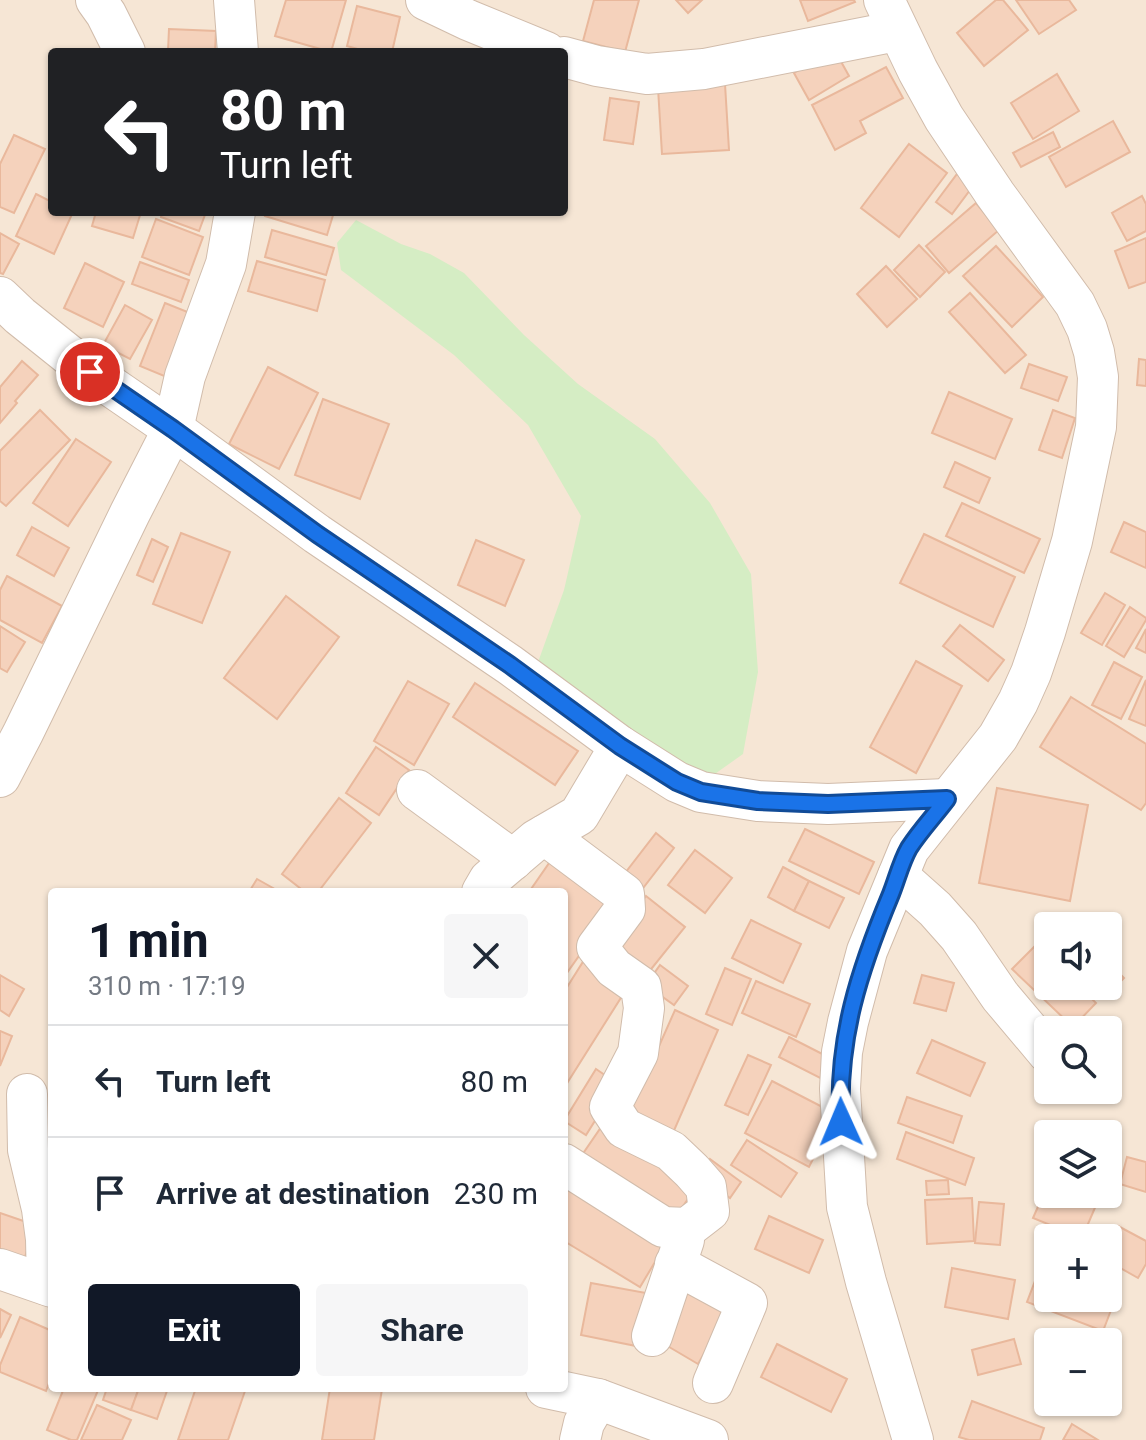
<!DOCTYPE html>
<html lang="en">
<head>
<meta charset="utf-8">
<style>
	:root { --surface:#fff; --page:#f6f6f7; --text:#1f2937; --muted:#747a83; --line:#e0e1e3; --accent:#111827 }
	body { margin:0; font-family:Roboto,sans-serif; background:var(--page); color:var(--text); height:100vh; display:flex; flex-direction:column; font-size:30px; white-space:nowrap }
	* { box-sizing:border-box; margin:0 }
	p { font-size:26px; color:var(--muted) }
	.icon { flex:none; width:44px; height:44px; fill:none; stroke:currentColor; stroke-width:2; stroke-linecap:round; stroke-linejoin:round }
	.map { position:relative; flex:1; overflow:hidden }
	.details { position:absolute; left:48px; top:888px; width:520px; height:504px; display:flex; flex-direction:column; background:var(--surface); border-radius:8px; box-shadow:0 2px 6px #0004 }
	.details>* { flex:none }
	.banner { position:absolute; left:48px; top:48px; width:520px; height:168px; border-radius:8px; box-shadow:0 2px 6px #0004; background:#202124; color:#fff; overflow:hidden }
	.controls { position:absolute; left:1034px; top:912px; display:grid; gap:16px }
	.controls a { display:grid; place-items:center; width:88px; height:88px; border-radius:8px; background:var(--surface); box-shadow:0 2px 6px #0004; font-size:40px }
	.pin { position:absolute; display:grid; place-items:center; width:68px; height:68px; color:#fff; margin:-34px; border:4px solid #fff; border-radius:50%; box-shadow:0 2px 8px #0007 }
	.me { position:absolute; width:88px; margin:-44px; rotate:359deg; stroke-linejoin:round; filter:drop-shadow(0 0 6px #0008) }
	.turn { display:flex; align-items:center; gap:28px; height:168px; padding:0 40px; font-size:36px }
	.turn .icon { width:104px; height:104px; stroke-width:2.5 }
	.turn b { display:block; font-size:56px; line-height:68px }
	.round { display:grid; place-items:center; flex:none; width:84px; height:84px; border-radius:8px; background:var(--page) }
	.summary { display:flex; align-items:center; justify-content:space-between; height:136px; padding:0 40px }
	h1 { font-size:48px; font-weight:700; line-height:60px; color:var(--accent) }
	.button { display:flex; gap:16px; margin-top:auto; padding:16px 40px }
	.button a { flex:1; height:92px; border-radius:8px; background:var(--accent); color:#fff; font-size:32px; font-weight:700; line-height:92px; text-align:center }
	.button a+a { background:var(--page); color:var(--text) }
	ul { padding:0; list-style:none }
	li { display:flex; align-items:center; gap:24px; height:112px; padding:0 40px; border-top:2px solid var(--line) }
	li div { flex:1 }
	li b { display:block; font-size:30px }
	li em { font-style:normal }
	.map>svg:first-child { display:block }
</style>
</head>
<body>
<div class="map">
<svg width="1146" height="1440" viewBox="0 0 1146 1440">
	<rect width="100%" height="100%" fill="#fef5e7"/>
	<path fill="#f6e6d5" fill-rule="evenodd" d="M0,0H1146V1440H0ZM52,52H564V212H52ZM52,892H564V1388H52ZM1048,926H1108V986H1048ZM1048,1030H1108V1090H1048ZM1048,1134H1108V1194H1048ZM1048,1238H1108V1298H1048ZM1048,1342H1108V1402H1048Z"/>
	<polygon fill="#d5edc4" points="356,220 401,244 430,254 464,273 524,335 578,384 655,439 710,503 751,574 758,672 743,754 712,776 596,721 533,676 564,590 581,516 528,425 454,355 341,270 337,243"/>
	<g fill="#f5d2bc" stroke="#e9b89c" stroke-width="2">
		<polygon points="286,0 346,0 331,52 275,36"/>
		<polygon points="594,0 639,0 625,52 583,41"/>
		<polygon points="676,0 702,0 688,13"/>
		<polygon points="800,0 854,0 855,2 808,21"/>
		<polygon points="996,0 1003,0 1028,30 984,66 957,33"/>
		<polygon points="1016,0 1069,0 1076,10 1039,34"/>
		<polygon points="357,6 400,17 392,52 368,52 347,46"/>
		<polygon points="169,29 216,31 215,52 168,51"/>
		<polygon points="834,49 849,76 809,100 794,73"/>
		<polygon points="886,67 903,98 860,121 866,133 835,150 812,105"/>
		<polygon points="1057,74 1079,111 1033,139 1011,103"/>
		<polygon points="725,84 729,150 662,154 658,88"/>
		<polygon points="610,98 639,102 633,144 604,140"/>
		<polygon points="1113,121 1130,152 1066,187 1049,157"/>
		<polygon points="1053,132 1060,147 1021,167 1013,153"/>
		<polygon points="14,135 45,149 14,213 0,207 0,164"/>
		<polygon points="909,144 947,173 899,237 861,208"/>
		<polygon points="957,174 973,186 952,214 936,202"/>
		<polygon points="36,194 52,202 52,212 73,212 54,254 16,236"/>
		<polygon points="1142,196 1146,204 1146,231 1127,241 1112,213"/>
		<polygon points="976,203 999,230 949,273 926,246"/>
		<polygon points="96,212 141,212 133,238 92,226"/>
		<polygon points="162,212 206,212 199,231 161,217"/>
		<polygon points="266,212 334,212 327,235 265,216"/>
		<polygon points="156,219 203,237 189,275 142,257"/>
		<polygon points="272,230 334,248 326,275 265,257"/>
		<polygon points="0,233 19,244 3,274 0,273"/>
		<polygon points="1146,238 1146,282 1129,288 1115,251"/>
		<polygon points="919,245 945,272 920,297 894,270"/>
		<polygon points="996,246 1043,297 1012,327 963,276"/>
		<polygon points="257,261 325,280 317,311 248,291"/>
		<polygon points="140,262 189,280 181,302 132,284"/>
		<polygon points="85,263 124,282 103,327 64,308"/>
		<polygon points="886,266 917,299 887,327 857,294"/>
		<polygon points="970,293 1026,355 1005,373 949,312"/>
		<polygon points="165,303 195,315 169,378 140,366"/>
		<polygon points="125,305 152,320 130,359 103,345"/>
		<polygon points="1139,359 1146,360 1146,386 1137,385"/>
		<polygon points="22,361 38,375 15,401 17,403 0,423 0,387"/>
		<polygon points="1029,364 1067,377 1058,401 1021,388"/>
		<polygon points="268,367 318,393 279,469 229,444"/>
		<polygon points="949,392 1012,419 995,459 932,433"/>
		<polygon points="323,399 389,424 360,499 295,475"/>
		<polygon points="40,410 70,440 6,506 0,501 0,451"/>
		<polygon points="1053,410 1075,418 1062,458 1039,450"/>
		<polygon points="76,439 111,462 68,526 33,503"/>
		<polygon points="955,462 990,478 979,503 944,487"/>
		<polygon points="962,503 1040,539 1024,573 946,536"/>
		<polygon points="1124,522 1146,532 1146,568 1111,552"/>
		<polygon points="32,527 69,548 54,576 17,555"/>
		<polygon points="181,533 230,552 202,623 153,604"/>
		<polygon points="924,534 1015,577 993,627 900,583"/>
		<polygon points="152,539 168,547 153,582 137,575"/>
		<polygon points="476,540 524,560 505,606 458,585"/>
		<polygon points="7,576 62,606 42,643 0,620 0,590"/>
		<polygon points="1105,593 1125,605 1102,645 1081,633"/>
		<polygon points="286,596 339,637 277,719 224,678"/>
		<polygon points="1130,607 1146,618 1146,620 1124,657 1106,646"/>
		<polygon points="960,625 1004,660 988,681 943,646"/>
		<polygon points="0,626 25,642 7,672 0,668"/>
		<polygon points="1146,629 1146,653 1136,648"/>
		<polygon points="916,661 962,686 916,773 870,747"/>
		<polygon points="1114,662 1142,677 1121,719 1092,705"/>
		<polygon points="1146,680 1146,726 1129,719"/>
		<polygon points="408,681 449,704 414,765 374,741"/>
		<polygon points="475,683 578,751 555,785 453,717"/>
		<polygon points="1071,697 1146,744 1146,803 1141,810 1040,747"/>
		<polygon points="376,747 409,770 379,815 346,793"/>
		<polygon points="997,788 1088,805 1070,901 979,883"/>
		<polygon points="339,798 371,823 318,892 305,892 282,874"/>
		<polygon points="805,829 874,862 859,894 789,861"/>
		<polygon points="656,833 674,848 640,892 622,877"/>
		<polygon points="695,850 732,878 705,913 668,885"/>
		<polygon points="554,856 617,902 564,977 564,892 529,892"/>
		<polygon points="783,867 809,881 794,911 768,897"/>
		<polygon points="257,879 280,892 249,892"/>
		<polygon points="809,881 844,898 829,928 794,911"/>
		<polygon points="646,896 685,927 644,978 605,946"/>
		<polygon points="751,920 801,944 783,983 732,958"/>
		<polygon points="1036,945 1048,957 1048,986 1079,986 1096,1003 1073,1027 1012,969"/>
		<polygon points="586,957 629,985 564,1088 564,992"/>
		<polygon points="1108,962 1124,978 1105,997 1093,986 1108,986"/>
		<polygon points="660,965 688,986 674,1005 646,985"/>
		<polygon points="725,968 751,979 732,1025 706,1014"/>
		<polygon points="0,975 24,989 9,1016 0,1010"/>
		<polygon points="922,975 954,983 946,1011 914,1003"/>
		<polygon points="756,981 810,1004 796,1037 742,1013"/>
		<polygon points="675,1010 718,1030 669,1142 625,1123"/>
		<polygon points="0,1031 12,1036 0,1066"/>
		<polygon points="789,1037 840,1063 830,1083 779,1057"/>
		<polygon points="932,1040 985,1063 970,1096 917,1073"/>
		<polygon points="748,1055 771,1065 748,1115 725,1105"/>
		<polygon points="596,1069 618,1084 586,1135 564,1121"/>
		<polygon points="772,1081 836,1114 809,1167 745,1133"/>
		<polygon points="907,1097 962,1116 953,1143 898,1123"/>
		<polygon points="606,1120 698,1184 675,1218 582,1155"/>
		<polygon points="906,1132 974,1158 965,1185 897,1159"/>
		<polygon points="747,1140 797,1173 781,1197 731,1165"/>
		<polygon points="1127,1157 1146,1162 1146,1192 1120,1184"/>
		<polygon points="710,1159 741,1182 730,1198 699,1175"/>
		<polygon points="948,1180 949,1194 927,1195 926,1181"/>
		<polygon points="1048,1184 1048,1194 1094,1194 1100,1196 1082,1238 1033,1218"/>
		<polygon points="564,1187 664,1247 640,1287 564,1241"/>
		<polygon points="972,1198 974,1241 927,1244 925,1200"/>
		<polygon points="979,1202 1004,1204 1000,1245 975,1243"/>
		<polygon points="0,1213 35,1225 20,1273 0,1266"/>
		<polygon points="769,1216 823,1240 809,1273 755,1249"/>
		<polygon points="1118,1226 1146,1241 1146,1264 1138,1278 1108,1261 1108,1243"/>
		<polygon points="952,1268 1015,1280 1008,1319 945,1307"/>
		<polygon points="1040,1268 1048,1271 1048,1298 1108,1298 1108,1294 1116,1297 1103,1331 1027,1302"/>
		<polygon points="693,1281 733,1304 698,1364 659,1341"/>
		<polygon points="591,1283 646,1293 636,1346 581,1335"/>
		<polygon points="0,1309 11,1315 0,1338"/>
		<polygon points="20,1317 52,1331 52,1375 46,1391 0,1372 0,1365"/>
		<polygon points="1014,1339 1021,1364 978,1375 972,1350"/>
		<polygon points="777,1344 847,1379 831,1412 761,1377"/>
		<polygon points="64,1388 99,1388 77,1440 71,1440 47,1430"/>
		<polygon points="107,1388 139,1388 131,1410 103,1400"/>
		<polygon points="139,1388 168,1388 157,1419 131,1410"/>
		<polygon points="196,1388 235,1388 245,1391 228,1440 178,1440"/>
		<polygon points="330,1388 382,1389 374,1440 322,1440"/>
		<polygon points="972,1401 1044,1428 1040,1440 969,1440 959,1437"/>
		<polygon points="97,1405 131,1420 122,1440 81,1440"/>
		<polygon points="1072,1424 1098,1440 1063,1440"/>
	</g>
	<g fill="none" stroke-linecap="round" stroke-linejoin="round">
		<defs>
			<g id="minor">
				<polyline points="96,0 106,14 125,52"/>
				<polyline points="234,0 238,52"/>
				<polyline points="426,0 468,20 546,52"/>
				<polyline points="884,0 918,71 944,118 995,194 1075,304 1087,329 1094,352 1098,377 1096,427 1072,541 1045,632 1031,673 1018,702 998,737 909,849 867,951 848,1022 842,1052 840,1089 847,1207 866,1282 913,1440"/>
				<polyline points="564,57 597,66 647,74 704,69 897,31"/>
				<polyline points="0,297 20,316 90,372 173,429 317,534 510,665 620,746 677,782 701,792 758,801 828,804 947,799"/>
				<polyline points="0,777 23,733 130,513 173,429 185,376 226,264 235,212"/>
				<polyline points="417,790 513,860"/>
				<polyline points="545,835 624,894 625,909 597,947 614,968 641,987 644,1008 638,1053 610,1107 624,1128 671,1151 692,1171 706,1187 709,1211 687,1228 663,1227 564,1164"/>
				<polyline points="898,876 935,909 959,936 1000,996 1048,1053"/>
				<polyline points="482,892 489,880 536,840 579,815 620,746"/>
				<polyline points="27,1094 28,1150 42,1209 46,1239 47,1285"/>
				<polyline points="675,1264 747,1303 713,1383"/>
				<polyline points="0,1269 52,1287"/>
				<polyline points="652,1336 684,1240"/>
				<polyline points="546,1388 598,1399 708,1440"/>
				<polyline points="580,1440 584,1423 598,1399"/>
			</g>
		</defs>
		<use href="#minor" stroke="#d1bcab" stroke-width="42"/>
		<use href="#minor" stroke="#fff" stroke-width="40"/>
	</g>
	<g fill="none" stroke-linecap="round" stroke-linejoin="round">
		<defs>
			<path id="route" d="M90,372L173,429L317,534L510,665L620,746L677,782L701,792L758,801L828,804L947,799C935,815 920,831 909,848C901,862 897,879 891,894C859,971 837,1038 841,1122"/>
		</defs>
		<use href="#route" stroke="#114b97" stroke-width="20"/>
		<use href="#route" stroke="#1a73e8" stroke-width="14"/>
	</g>
</svg>
<div class="controls">
<a><svg class="icon" aria-label="sound" viewBox="0 0 24 24"><path d="M4 9h4l5-4v14l-5-4H4zM17 9q2 3 0 6"/></svg></a>
<a><svg class="icon" aria-label="search" viewBox="0 0 24 24"><circle cx="10" cy="10" r="6"/><path d="M15 15l6 6"/></svg></a>
<a><svg class="icon" aria-label="layers" viewBox="0 0 24 24"><path d="M12 4l9 5-9 5-9-5zM3 14l9 5 9-5"/></svg></a>
<a>+</a>
<a>−</a>
</div>
<div class="pin" style="left:90px;top:372px;background:#d93025"><svg class="icon" aria-label="arrive" viewBox="0 0 24 24"><path d="M6 21V4h12l-3 4 3 4H6"/></svg></div>
<svg class="me" style="left:841px;top:1122px" viewBox="-20 -20 40 40"><path d="M0-17L14 15 0 8-14 15z" fill="#1a73e8" stroke="#fff" stroke-width="4"/></svg>
<div class="banner">
<div class="turn"><svg class="icon" aria-label="left" viewBox="0 0 24 24"><path d="M17 20v-9H6M10 6l-5 5 5 5"/></svg><div><b>80 m</b>Turn left</div></div>
</div>
<section class="details">
<div class="summary"><div><h1>1 min</h1><p>310 m · 17:19</p></div><a class="round"><svg class="icon" aria-label="close" viewBox="0 0 24 24"><path d="M6 6l12 12M18 6L6 18"/></svg></a></div>
<ul>
<li><svg class="icon" aria-label="left" viewBox="0 0 24 24"><path d="M17 20v-9H6M10 6l-5 5 5 5"/></svg><div><b>Turn left</b></div><em>80 m</em></li>
<li><svg class="icon" aria-label="arrive" viewBox="0 0 24 24"><path d="M6 21V4h12l-3 4 3 4H6"/></svg><div><b>Arrive at destination</b></div><em>230 m</em></li>
</ul>
<div class="button"><a>Exit</a><a>Share</a></div>
</section>
</div>
</body>
</html>
